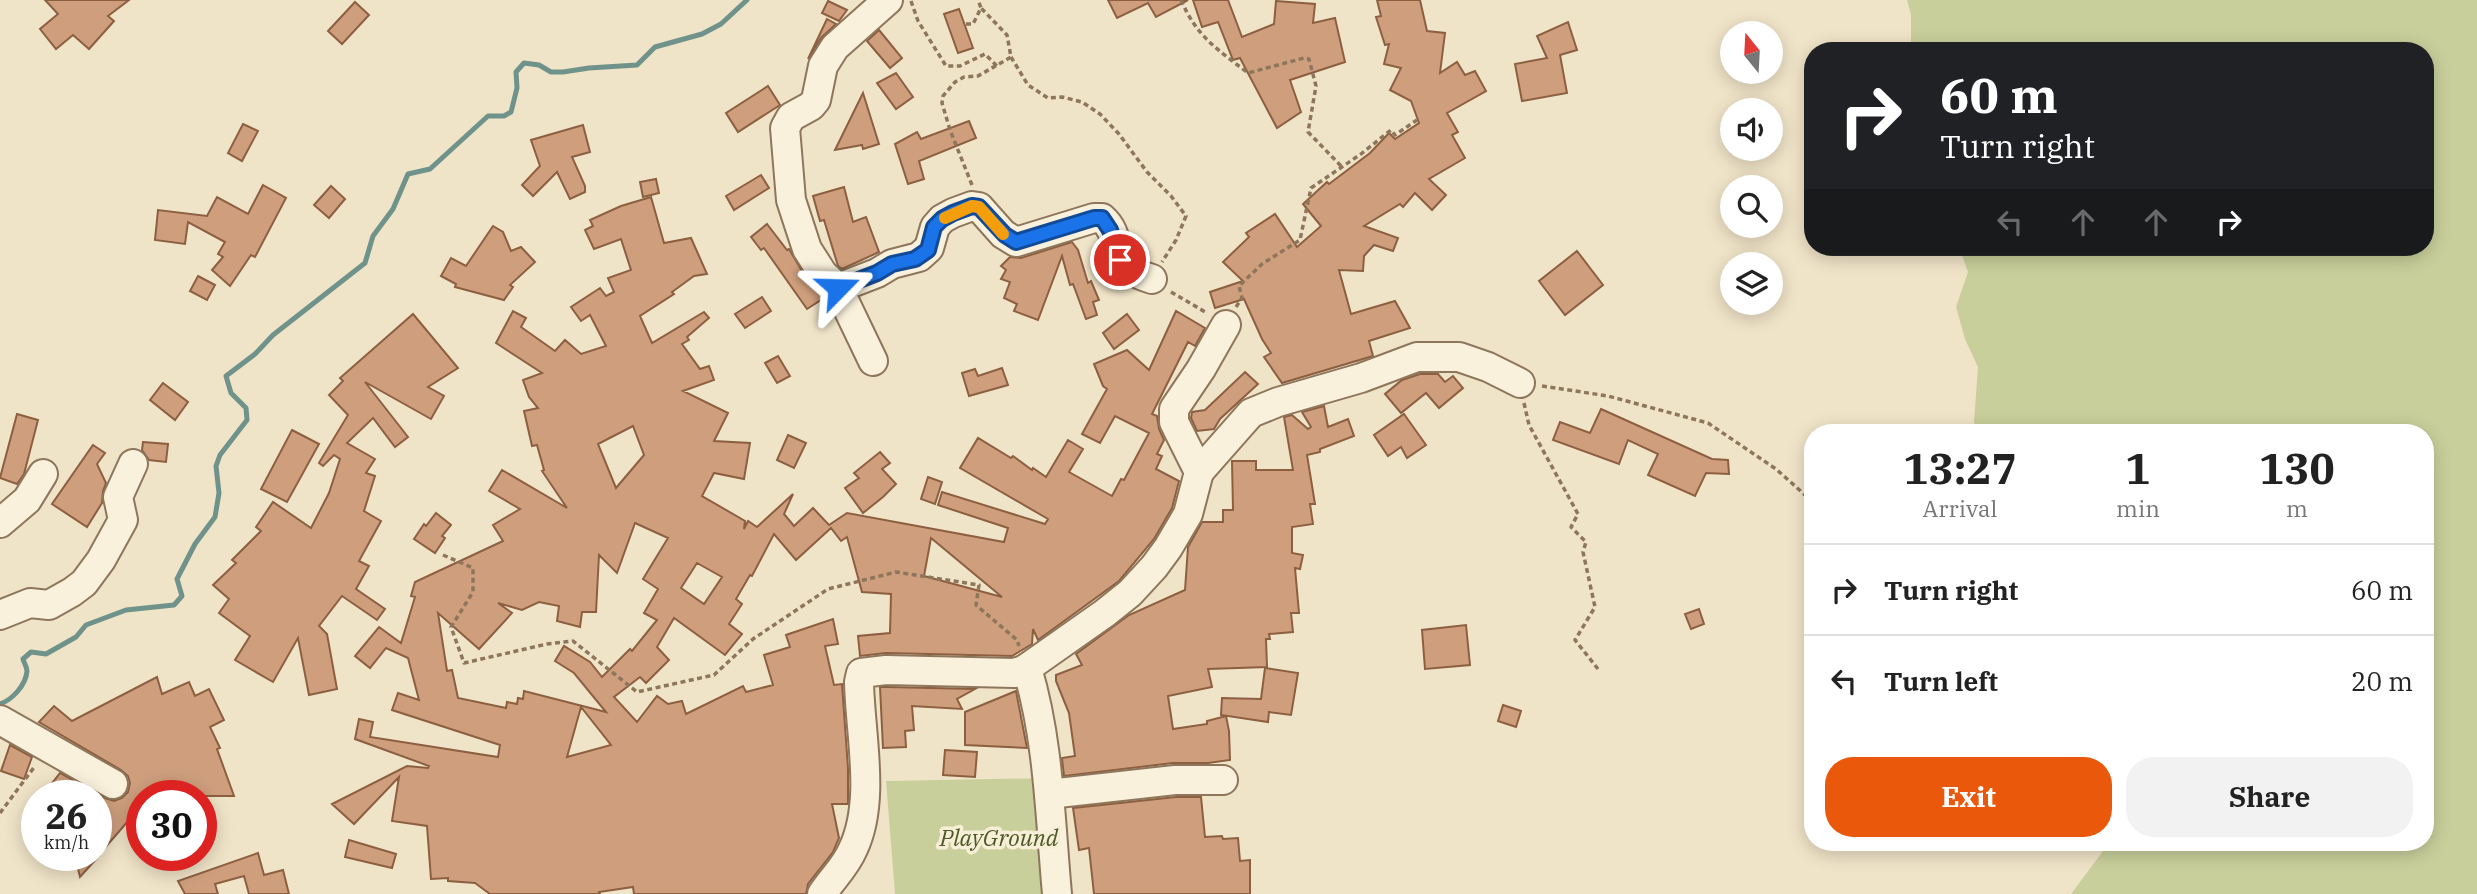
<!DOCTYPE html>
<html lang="en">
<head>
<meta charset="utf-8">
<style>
	:root { --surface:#fff; --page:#f2f2f2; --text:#222; --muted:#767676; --line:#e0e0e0; --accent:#ea580c }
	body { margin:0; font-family:"IBM Plex Serif",serif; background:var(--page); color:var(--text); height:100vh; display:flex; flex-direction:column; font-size:26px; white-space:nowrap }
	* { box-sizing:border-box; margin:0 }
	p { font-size:23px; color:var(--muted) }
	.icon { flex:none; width:38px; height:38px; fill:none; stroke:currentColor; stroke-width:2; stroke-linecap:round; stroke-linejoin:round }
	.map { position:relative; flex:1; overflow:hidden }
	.side { position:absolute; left:1804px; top:424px; width:630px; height:427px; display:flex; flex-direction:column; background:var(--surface); border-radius:28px; box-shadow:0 4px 18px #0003 }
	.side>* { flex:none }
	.top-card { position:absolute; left:1804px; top:42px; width:630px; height:214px; border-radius:28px; box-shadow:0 4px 18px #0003; background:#202124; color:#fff; overflow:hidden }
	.needle { width:46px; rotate:342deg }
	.controls { position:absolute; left:1720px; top:21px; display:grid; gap:14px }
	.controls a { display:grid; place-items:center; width:63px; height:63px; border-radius:50%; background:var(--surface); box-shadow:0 4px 18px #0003; font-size:35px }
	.speed { position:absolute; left:21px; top:780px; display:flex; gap:14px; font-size:35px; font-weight:700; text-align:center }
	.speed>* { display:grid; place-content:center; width:91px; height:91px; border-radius:50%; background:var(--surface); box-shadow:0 4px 18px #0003; line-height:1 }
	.speed small { font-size:18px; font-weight:400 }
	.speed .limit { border:10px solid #d22; background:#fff; color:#111 }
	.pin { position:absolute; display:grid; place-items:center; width:60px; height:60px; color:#fff; margin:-30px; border:4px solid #fff; border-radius:50%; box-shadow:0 2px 7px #0007 }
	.me { position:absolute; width:77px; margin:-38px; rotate:68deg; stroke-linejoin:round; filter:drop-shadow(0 0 5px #0008) }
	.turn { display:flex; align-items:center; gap:24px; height:147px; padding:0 21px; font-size:32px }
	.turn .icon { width:91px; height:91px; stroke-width:2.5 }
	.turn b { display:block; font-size:49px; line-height:60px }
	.lanes { display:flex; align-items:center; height:66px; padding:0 21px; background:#0003; justify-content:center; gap:35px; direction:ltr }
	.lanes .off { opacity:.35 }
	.eta { display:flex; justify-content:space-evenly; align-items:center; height:119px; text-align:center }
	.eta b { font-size:42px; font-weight:700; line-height:49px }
	.primary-button { display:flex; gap:14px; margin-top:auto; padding:14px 21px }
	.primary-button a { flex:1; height:80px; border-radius:28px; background:var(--accent); color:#fff; font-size:28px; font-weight:700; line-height:80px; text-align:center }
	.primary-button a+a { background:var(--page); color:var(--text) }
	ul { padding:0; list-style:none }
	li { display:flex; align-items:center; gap:21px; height:91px; padding:0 21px; border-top:2px solid var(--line) }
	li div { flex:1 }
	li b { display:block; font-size:26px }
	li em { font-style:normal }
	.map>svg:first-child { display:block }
</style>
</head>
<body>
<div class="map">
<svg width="2477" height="894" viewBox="0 0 2477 894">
	<rect width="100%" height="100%" fill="#f0e4c8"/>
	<g fill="#c9cf9b">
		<polygon points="1907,0 2477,0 2477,894 2071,894 2103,851 2102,842 2426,842 2426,432 1977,432 1974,422 1978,367 1965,339 1956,307 1968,272 1959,247 2426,247 2426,51 1911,51 1911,15"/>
		<polygon points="1052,778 1062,894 895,894 886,781"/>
	</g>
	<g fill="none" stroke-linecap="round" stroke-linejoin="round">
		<path stroke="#6f938a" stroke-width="5" d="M0,704C12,700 26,685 27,671C27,667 24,663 23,659L31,652L46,654L76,637L86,625L126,610L174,605L182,596L177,579L195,544L215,517L219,493L216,466L220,455L247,420L246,408L231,393L226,376L255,354L273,335L365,263L373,236L393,209L408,174L430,169L488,116H504L511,112L517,88L516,72L524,63L539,65L551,72H563L589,68L637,65L655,47L702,34L721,24L747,0"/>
	</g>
	<g fill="#cf9f7d" stroke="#8d5f41" stroke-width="2" fill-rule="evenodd">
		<polygon points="45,0 129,0 108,16 114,21 89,49 73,35 56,49 40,29 58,14"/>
		<polygon points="1108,0 1188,0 1156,17 1148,3 1117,18"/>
		<polygon points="1193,0 1228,0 1242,37 1274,24 1276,1 1315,4 1313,23 1335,18 1345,62 1290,80 1301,112 1277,128 1240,58 1233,60 1218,22 1202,27"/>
		<polygon points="1377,0 1420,0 1427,31 1445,33 1440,73 1457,62 1465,75 1475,71 1486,91 1447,113 1458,132 1452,135 1465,158 1429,179 1446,195 1432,210 1415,193 1403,207 1400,204 1364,226 1398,238 1393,251 1374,245 1364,256 1363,271 1339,270 1351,314 1395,301 1410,328 1369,341 1373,356 1282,383 1264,357 1271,353 1262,339 1244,299 1215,308 1210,292 1243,281 1223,262 1249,237 1246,233 1275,214 1297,247 1321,226 1303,204 1327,182 1329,184 1370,153 1389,133 1395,139 1419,123 1411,101 1390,90 1401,68 1384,64 1389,44 1385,45 1376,17 1381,16"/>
		<polygon points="828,1 847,10 839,21 822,13"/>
		<polygon points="355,2 369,15 342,44 328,31"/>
		<polygon points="959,9 973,48 958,53 944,14"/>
		<polygon points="827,19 836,24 821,38 808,59"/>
		<polygon points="1568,22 1577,50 1560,55 1567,93 1522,101 1515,64 1547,58 1537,36"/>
		<polygon points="879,30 902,58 890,68 867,41"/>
		<polygon points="896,73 913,97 896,109 877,83"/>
		<polygon points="768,86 780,105 738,132 726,113"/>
		<polygon points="863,93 879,144 863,149 862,145 835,150"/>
		<polygon points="969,121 976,138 919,161 924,179 908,184 895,144 917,132 921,139"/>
		<polygon points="243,124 258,131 242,161 228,153"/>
		<polygon points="583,125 590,152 572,157 585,186 585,192 570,199 557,172 533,196 522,185 540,166 531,140"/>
		<polygon points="761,175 769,188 734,210 726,196"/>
		<polygon points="656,179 659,193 643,197 640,182"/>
		<polygon points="263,185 286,198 255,257 251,255 230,286 212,270 223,257 218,254 225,242 188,222 185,244 155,240 158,210 207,216 217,197 248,214"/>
		<polygon points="331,186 345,199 329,218 314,205"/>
		<polygon points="844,187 853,222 866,217 879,252 842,269 838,266 824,220 820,221 813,196"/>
		<path d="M651,197L664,243L691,238L707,274L694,276L672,292L674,294L640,316L652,343L704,312L709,318L687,337L689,340L682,344L700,369L709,366L714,380L683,391L728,413L714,441L750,443L744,479L714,473L702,496L745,521L744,529L748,521L757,527L793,494L784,514L794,526L813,508L829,525L847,513L1004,542L1008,528L938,505L942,492L1045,524L1048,519L960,468L978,438L1011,458L1013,456L1032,470L1033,468L1046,477L1068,440L1083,449L1069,472L1112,496L1121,479L1124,480L1149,433L1115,416L1100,443L1082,434L1107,389L1103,386L1094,364L1127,350L1149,370L1176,311L1205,328L1195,346L1188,342L1152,414L1157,416L1159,429L1164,440L1157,454L1162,456L1156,469L1179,481L1172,508L1154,539L1119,581L1038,640L1033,629L1032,644L1012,656L886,653L860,656L858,636L890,633L891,594L862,592L847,537L841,541L831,528L796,560L774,534L752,576L750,575L736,599L742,604L729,624L742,634L725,655L674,618L657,647L669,660L646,683L640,677L614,697L637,722L657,696L668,704L682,701L686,714L743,686L746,692L773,685L764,655L790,647L786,635L833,619L838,644L825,646L834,685L842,684L848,768V804H832L839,838L833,852L808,884L806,894H634L633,887L599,892L600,894H490L475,883L448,881V878L431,879L427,826L392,821L399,777L354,824L332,804L407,766L428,768L429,766L355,739L359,719L373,722L370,737L498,757L500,745L392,710L398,693L419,700L408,658L386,648L370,668L355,656L379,627L401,643L415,597L411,596L415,582L503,541L493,525L520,509L489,491L502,470L567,508L542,471L544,470L537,445L532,446L524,411L538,408L529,397L523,380L542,373L496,343L513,311L526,318L521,327L555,351L565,340L581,354L606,346L590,315L581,321L571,307L600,288L606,296L614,292L608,278L631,270L621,239L594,249L585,230L593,226L590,220L621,206ZM633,426L644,455L616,488L598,444ZM635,523L668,538L643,579L658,589L644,613L657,620L632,651L630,649L602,677L590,662L564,646L555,661L574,673L606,712L524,691L523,699L518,698L517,704L507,702L506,708L458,698L452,670L447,671L438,613L479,649L512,613L498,603L522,610L539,602L559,606L557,621L580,627L582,612H596L599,555L617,573ZM931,538L1002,597L924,576ZM697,563L722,577L704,604L681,588ZM581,707L611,745L567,757Z"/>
		<polygon points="767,224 787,250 789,249 809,283 824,298 807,309 764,248 761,250 751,237"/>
		<polygon points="493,226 503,232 511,251 521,247 535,262 510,285 513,287 504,300 455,287 456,284 441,276 451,258 466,266"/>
		<polygon points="1072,242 1078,250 1088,283 1091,281 1099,300 1093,302 1097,315 1086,319 1073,284 1070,285 1062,256 1038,320 1014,311 1017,304 1004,298 1010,282 1001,279 1006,270 1001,266 1010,257 1021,258"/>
		<polygon points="1577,251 1603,285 1565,315 1539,281"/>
		<polygon points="198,276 215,285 207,300 190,291"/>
		<polygon points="762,297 771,311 745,328 735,314"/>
		<polygon points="413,314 458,368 428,387 444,396 431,419 365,382 408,437 395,447 373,418 347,443 375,459 366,473 375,476 364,511 381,521 359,561 369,566 356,589 385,609 377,620 342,596 319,626 327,634 337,689 309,695 298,638 273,682 235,660 250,636 219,613 229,599 213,585 236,563 232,560 261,531 256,527 273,502 311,528 329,493 340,459 334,455 323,466 319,463 348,415 329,395 343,381 340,378"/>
		<polygon points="1127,314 1139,330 1114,349 1103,333"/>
		<polygon points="778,356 790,376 777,383 765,363"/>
		<polygon points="1002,368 1008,385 969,396 962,373 975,369 978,376"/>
		<polygon points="1245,372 1258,384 1220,419 1214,429 1197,431 1191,418 1192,412 1205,410"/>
		<polygon points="1420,374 1438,374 1445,382 1453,376 1463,388 1439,408 1426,393 1401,413 1385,394 1402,380"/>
		<polygon points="163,383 188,402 175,420 150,400"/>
		<polygon points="1324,406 1328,427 1348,419 1354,436 1320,449 1320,452 1307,455 1315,504 1310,504 1313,524 1292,527 1292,553 1303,555 1300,569 1295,568 1299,613 1291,613 1293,632 1269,634 1270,639 1266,639 1267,667 1208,669 1212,687 1168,696 1173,729 1207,724 1207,721 1226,716 1229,731 1230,760 1208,763 1173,763 1064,776 1062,758 1075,756 1069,713 1056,681 1056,675 1082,665 1076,654 1129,615 1185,590 1188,547 1202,522 1223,522 1223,510 1233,510 1232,461 1256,461 1256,470 1293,470 1284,417 1292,415 1308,429 1311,427 1302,412"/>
		<polygon points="1601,409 1712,459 1728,460 1729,474 1706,473 1695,496 1648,475 1658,454 1628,440 1619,464 1553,440 1560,422 1590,433"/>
		<polygon points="17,414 38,420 24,474 17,484 0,478"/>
		<polygon points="1404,414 1426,445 1407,458 1401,447 1388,456 1374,435"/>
		<polygon points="292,430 319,444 287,502 261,489"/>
		<polygon points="788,435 806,443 794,468 777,460"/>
		<polygon points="143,442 168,444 166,462 149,460 142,450"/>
		<polygon points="93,445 105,453 97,464 106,483 103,491 102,503 87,527 52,504"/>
		<polygon points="880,452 890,463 882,469 896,484 883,497 863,513 845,488 859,478 854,473"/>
		<polygon points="928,477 942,482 935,504 921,499"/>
		<polygon points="436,513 451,525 442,536 445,538 435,553 414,539 424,524 426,526"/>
		<polygon points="1699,609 1704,624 1691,629 1685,614"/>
		<polygon points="1466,625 1470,665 1425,669 1422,630"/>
		<polygon points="1265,668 1298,673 1291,715 1269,712 1268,722 1221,715 1222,698 1261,699"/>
		<polygon points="157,677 162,694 189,682 195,696 209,689 224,720 210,727 220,748 217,749 234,796 142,796 142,805 104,849 96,839 96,796 42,796 60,773 105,798 114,801 122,798 128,792 130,783 128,776 121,770 39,722 54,706 72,721"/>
		<polygon points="880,687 887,687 975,689 957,699 962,709 912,706 914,730 905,731 906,747 883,748"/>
		<polygon points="1016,691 1027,748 965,745 965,712"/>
		<polygon points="1503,705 1521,711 1516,727 1498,721"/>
		<polygon points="10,745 32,757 24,779 1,771"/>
		<polygon points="945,750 977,752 975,777 943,775"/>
		<polygon points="1176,797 1201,797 1205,837 1222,836 1223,839 1238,838 1240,861 1250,860 1250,894 1094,894 1089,848 1079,850 1073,808"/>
		<polygon points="349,840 396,854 392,868 345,857"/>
		<polygon points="258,853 264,875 283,870 289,894 249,894 244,876 215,884 218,894 185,894 178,881"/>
		<polygon points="75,856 99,856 80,877"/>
	</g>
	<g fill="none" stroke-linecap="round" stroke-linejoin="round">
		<defs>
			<g id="minor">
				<path d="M838,288L877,273L892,264L919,257L929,248L935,227L942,219L953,213L972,206L979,207L1003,234L1016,242L1094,218H1102C1128,241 1099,263 1152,279"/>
				<polyline points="873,361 838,288 823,274 807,249 791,200 785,128 791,117 811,106 816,100 823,66 835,47 888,0"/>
				<polyline points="1199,472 1251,413 1278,402 1361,378 1417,357 1459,357 1488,367 1520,383"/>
				<polyline points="0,523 27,500 43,474"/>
				<polyline points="0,615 30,603 49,605 72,592 84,583 101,560 123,520 118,497 133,464"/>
				<path d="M1027,668C1049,741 1050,818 1057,894"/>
				<polyline points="0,720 113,784"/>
				<polyline points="1049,794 1175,780 1223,780"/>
				<path d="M822,894C832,879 846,866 853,849C876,801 860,734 859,682L861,673L886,670L1014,673L1024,670L1105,613L1130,593L1154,567L1168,548L1188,514L1199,472L1174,422V409L1201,369L1226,325"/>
			</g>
		</defs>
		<use href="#minor" stroke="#8d765c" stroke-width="32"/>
		<g stroke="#8d765c" stroke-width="3.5" stroke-dasharray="5 3.5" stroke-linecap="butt">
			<path d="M1181,0C1197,37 1217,49 1248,73L1304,58L1309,59L1316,86L1308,132L1342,167"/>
			<polyline points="911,1 918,21 946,66 960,66 985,54 997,66"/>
			<polyline points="966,24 973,24 981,8 978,0"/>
			<polyline points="1011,57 1028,85 1048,98 1062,97 1082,102 1100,114 1119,134 1147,172 1171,196 1186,216 1176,240 1162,262"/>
			<polyline points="972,185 950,130 942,103 943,96 955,82 964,77 978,76 1011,57 1007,35 981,8"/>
			<polyline points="1171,292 1207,313"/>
			<polyline points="1236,307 1242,298 1239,286 1262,264 1300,240 1311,188 1361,154 1391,130 1395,135 1417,120"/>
			<polyline points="1542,386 1608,396 1708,423 1776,469 1813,502"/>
			<polyline points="1524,403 1529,425 1578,514 1571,527 1586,542 1583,552 1595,607 1575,640 1598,669"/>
			<polyline points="443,555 473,568 473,592 451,627 464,663 547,644 573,641 637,692 714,675 753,639 828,589 896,572 979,585 976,605 1017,640 1019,646"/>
			<polyline points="0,813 35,766"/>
		</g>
		<use href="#minor" stroke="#faf1dc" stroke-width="28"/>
	</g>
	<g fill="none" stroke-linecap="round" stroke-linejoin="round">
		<defs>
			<polyline id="route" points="838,288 877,273 892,264 915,259 928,250 934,227 942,219 953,213 972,206 979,207 1005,235 1016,242 1094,218 1102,218 1110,230 1120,260"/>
		</defs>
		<use href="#route" stroke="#114b97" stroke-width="18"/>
		<use href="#route" stroke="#1a73e8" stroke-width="12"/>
		<polyline stroke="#f59e0b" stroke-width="12" points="945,218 972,206 979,207 1003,234"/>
	</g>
	<g text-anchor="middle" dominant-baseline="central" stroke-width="7" stroke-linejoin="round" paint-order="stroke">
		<g font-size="23" font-style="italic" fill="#4d5a26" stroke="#f7eed8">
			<text x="999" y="837">PlayGround</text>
		</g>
	</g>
</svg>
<div class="controls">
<a><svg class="needle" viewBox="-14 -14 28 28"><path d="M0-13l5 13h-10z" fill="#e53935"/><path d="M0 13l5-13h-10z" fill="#767676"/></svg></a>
<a><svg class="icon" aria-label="sound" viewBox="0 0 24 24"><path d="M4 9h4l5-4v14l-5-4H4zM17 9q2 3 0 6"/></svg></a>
<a><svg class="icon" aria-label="search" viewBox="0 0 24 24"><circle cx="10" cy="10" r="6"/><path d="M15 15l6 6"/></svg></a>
<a><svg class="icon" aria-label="layers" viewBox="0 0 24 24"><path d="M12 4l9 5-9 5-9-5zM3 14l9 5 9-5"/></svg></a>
</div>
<div class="speed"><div>26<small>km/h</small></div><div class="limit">30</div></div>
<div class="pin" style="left:1120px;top:260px;background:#d93025"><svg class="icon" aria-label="arrive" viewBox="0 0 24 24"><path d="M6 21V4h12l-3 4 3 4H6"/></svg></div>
<svg class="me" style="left:838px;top:288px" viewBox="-20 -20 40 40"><path d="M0-17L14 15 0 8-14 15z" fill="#1a73e8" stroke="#fff" stroke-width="4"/></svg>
<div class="top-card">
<div class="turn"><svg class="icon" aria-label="right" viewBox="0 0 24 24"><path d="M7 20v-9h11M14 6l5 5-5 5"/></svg><div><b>60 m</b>Turn right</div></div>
<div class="lanes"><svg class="icon off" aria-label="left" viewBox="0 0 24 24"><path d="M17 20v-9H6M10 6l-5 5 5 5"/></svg><svg class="icon off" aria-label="ahead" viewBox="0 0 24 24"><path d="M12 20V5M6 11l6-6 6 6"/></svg><svg class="icon off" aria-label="ahead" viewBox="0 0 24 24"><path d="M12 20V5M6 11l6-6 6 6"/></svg><svg class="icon" aria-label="right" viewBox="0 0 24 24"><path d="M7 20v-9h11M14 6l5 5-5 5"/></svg></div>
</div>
<section class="side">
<div class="eta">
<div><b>13:27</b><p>Arrival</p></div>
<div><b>1</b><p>min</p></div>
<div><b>130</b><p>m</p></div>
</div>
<ul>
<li><svg class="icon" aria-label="right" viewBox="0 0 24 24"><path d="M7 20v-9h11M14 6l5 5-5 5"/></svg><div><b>Turn right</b></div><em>60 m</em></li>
<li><svg class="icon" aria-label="left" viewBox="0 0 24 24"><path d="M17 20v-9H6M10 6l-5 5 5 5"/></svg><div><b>Turn left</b></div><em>20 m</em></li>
</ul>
<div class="primary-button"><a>Exit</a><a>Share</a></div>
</section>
</div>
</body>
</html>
